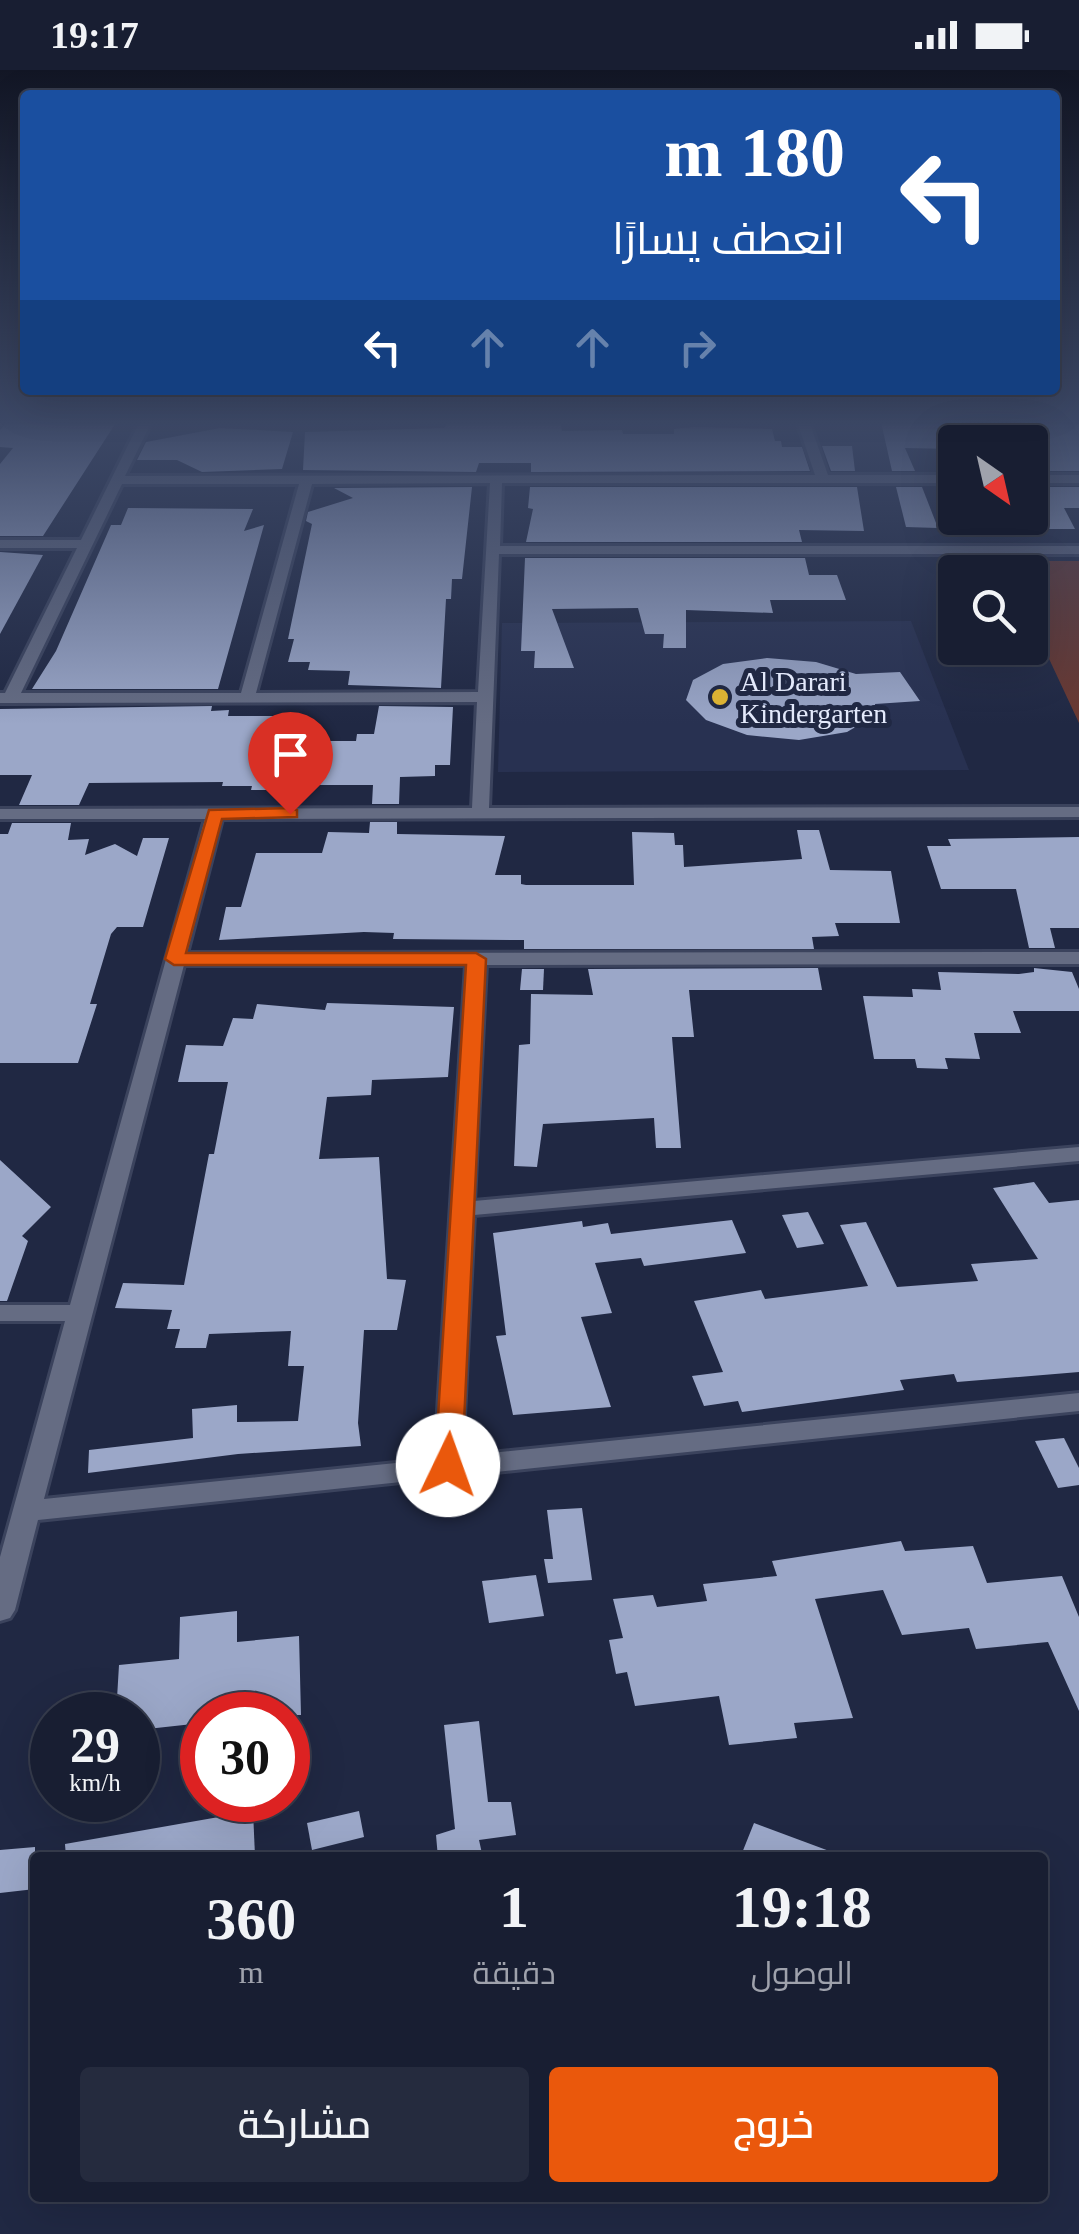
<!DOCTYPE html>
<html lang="ar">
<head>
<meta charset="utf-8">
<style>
	:root { --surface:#181e32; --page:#252b3e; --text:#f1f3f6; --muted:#9fa2ac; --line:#363c4d; --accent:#ea580c }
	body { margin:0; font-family:"Times New Roman",Cairo,serif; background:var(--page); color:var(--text); direction:rtl; height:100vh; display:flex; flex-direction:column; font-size:38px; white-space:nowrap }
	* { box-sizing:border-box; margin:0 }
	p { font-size:32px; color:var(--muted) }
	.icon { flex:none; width:55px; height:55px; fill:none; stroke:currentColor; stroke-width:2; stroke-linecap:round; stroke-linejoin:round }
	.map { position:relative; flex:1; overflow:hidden; direction:ltr }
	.details { position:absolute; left:30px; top:1782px; width:1018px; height:350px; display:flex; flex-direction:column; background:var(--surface); border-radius:10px; box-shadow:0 10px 40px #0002,0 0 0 2px var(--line); direction:rtl }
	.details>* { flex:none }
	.hud { position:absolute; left:20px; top:20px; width:1040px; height:305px; border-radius:10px; box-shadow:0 10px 40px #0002,0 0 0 2px var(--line); direction:rtl; background:#1a4fa0; color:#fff; overflow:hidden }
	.needle { width:65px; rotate:146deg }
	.fabs { position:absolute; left:938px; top:355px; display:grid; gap:20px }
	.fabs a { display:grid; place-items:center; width:110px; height:110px; border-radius:10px; background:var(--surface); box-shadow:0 10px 40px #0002,0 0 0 2px var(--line); font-size:50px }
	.speed { position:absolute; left:30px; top:1622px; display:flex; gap:20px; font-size:50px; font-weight:700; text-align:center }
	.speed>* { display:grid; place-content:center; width:130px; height:130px; border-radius:50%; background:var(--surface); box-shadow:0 10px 40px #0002,0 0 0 2px var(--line); line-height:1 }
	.speed small { font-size:25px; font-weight:400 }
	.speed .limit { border:15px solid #d22; background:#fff; color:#111 }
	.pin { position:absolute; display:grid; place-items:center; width:85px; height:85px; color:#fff; margin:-102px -42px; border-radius:50% 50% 50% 0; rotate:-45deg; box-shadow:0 0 10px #0007 }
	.pin .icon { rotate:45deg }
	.me { position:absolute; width:110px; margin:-55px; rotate:3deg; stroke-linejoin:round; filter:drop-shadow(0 0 8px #0008) }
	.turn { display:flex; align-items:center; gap:35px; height:210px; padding:0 50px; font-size:45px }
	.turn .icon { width:130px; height:130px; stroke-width:2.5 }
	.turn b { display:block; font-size:70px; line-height:85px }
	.lanes { display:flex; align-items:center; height:95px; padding:0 50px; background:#0003; justify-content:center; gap:50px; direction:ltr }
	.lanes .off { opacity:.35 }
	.eta { display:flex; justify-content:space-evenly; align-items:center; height:170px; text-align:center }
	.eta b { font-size:60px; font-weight:600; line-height:70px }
	.button { display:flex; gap:20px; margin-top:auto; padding:20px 50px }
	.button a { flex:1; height:115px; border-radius:10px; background:var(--accent); color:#fff; font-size:40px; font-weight:600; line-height:115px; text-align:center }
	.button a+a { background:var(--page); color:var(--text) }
	.status { display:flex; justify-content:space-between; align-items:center; height:70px; padding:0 50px; background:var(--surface); direction:ltr }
	.status svg { height:28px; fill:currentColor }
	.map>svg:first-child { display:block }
</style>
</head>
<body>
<div class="status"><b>19:17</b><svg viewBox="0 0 49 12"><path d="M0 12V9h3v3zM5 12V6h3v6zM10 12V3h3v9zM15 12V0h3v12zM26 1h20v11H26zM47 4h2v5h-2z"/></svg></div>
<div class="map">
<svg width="1079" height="2164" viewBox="0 0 1079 2164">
	<rect width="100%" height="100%" fill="#202843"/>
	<polygon fill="#283151" points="911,551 969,700 498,702 502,553"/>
	<polygon fill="#6a3830" points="998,491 1079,491 1079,653 1030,548 1030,502 1005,502"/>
	<g fill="#9ba7c8">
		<polygon points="8,351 117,351 43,466 0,466 0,394 13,378 0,377 0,360"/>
		<polygon points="955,351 955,379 905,378 915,401 892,401 881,352"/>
		<rect x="1030" y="351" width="49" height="50"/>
		<polygon points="448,352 560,352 562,361 622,360 623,364 674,364 674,359 694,357 772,359 775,371 781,371 782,377 802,377 810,401 531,402 531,393 479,393 476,402 303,400 305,362 444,358"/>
		<polygon points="220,358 293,362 282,399 202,402 177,390 137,390 146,372"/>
		<polygon points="822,376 852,376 855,401 831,401"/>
		<polygon points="472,417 462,509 452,509 451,529 446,529 441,618 348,615 350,601 308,600 310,592 288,592 294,569 288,569 312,454 306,451 308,442 353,428 334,418"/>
		<polygon points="530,417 857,417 864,461 799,460 802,472 526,472 533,439 528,438"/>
		<polygon points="896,417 922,417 938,458 906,457"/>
		<polygon points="1030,417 1079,417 1079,438 1064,438 1075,459 1030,459"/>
		<polygon points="128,438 253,439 244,461 264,455 218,619 32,619 56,581 111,455 121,455"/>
		<polygon points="0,482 43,485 0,564"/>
		<polygon points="525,488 805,488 809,505 837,505 846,530 770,530 773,543 686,540 686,578 663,578 664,564 645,564 638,538 552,539 574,598 534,598 535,581 521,581"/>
		<polygon points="767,588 816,592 856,604 900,602 920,631 875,634 876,645 847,662 799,670 747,665 706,650 686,630 693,610 723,594"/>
		<polygon points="212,636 211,641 229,640 228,646 295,646 292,671 356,671 357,664 374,664 379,636 453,637 450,695 435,695 435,706 400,707 399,734 372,734 373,715 293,715 291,720 251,720 252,716 222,716 223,712 89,713 79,735 19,735 32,705 0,705 0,639"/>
		<polygon points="370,752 397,752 397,764 505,766 495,805 521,805 521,814 526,815 634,815 632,762 674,763 675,775 683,775 684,797 802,789 797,760 819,760 830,800 891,801 900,853 835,853 839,866 812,867 814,879 524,879 524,870 393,869 394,863 364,862 219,870 226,837 241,837 256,783 322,783 328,762 369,763"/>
		<polygon points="12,753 71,753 68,770 89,769 85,785 115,774 137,786 143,768 169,768 143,857 117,857 111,864 90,934 97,934 78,993 0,993 0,764 8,764"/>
		<polygon points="1079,767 1079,858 1050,858 1055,878 1029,878 1016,819 941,819 927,776 951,776 948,769"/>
		<polygon points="818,898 822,920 689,920 694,967 672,967 681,1078 656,1078 654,1048 543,1054 537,1097 514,1096 519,975 530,974 531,924 593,925 588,899"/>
		<polygon points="1034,898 1072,902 1079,919 1079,941 1013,941 1021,963 974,963 980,989 945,988 948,999 917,998 915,989 874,989 863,926 913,927 912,919 941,920 938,902 1019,904 1034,902"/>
		<polygon points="522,899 544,899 543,920 520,920"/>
		<polygon points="327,933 454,937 448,1007 372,1010 371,1025 327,1027 319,1089 379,1087 387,1209 406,1210 397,1260 364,1260 358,1353 361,1376 238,1384 88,1403 89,1380 193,1368 192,1339 237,1335 237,1352 298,1351 304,1296 288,1296 291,1261 209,1264 206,1278 175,1278 180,1259 167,1259 172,1240 115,1238 123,1213 184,1215 209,1084 214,1084 228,1012 178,1012 186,975 223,976 233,948 253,949 257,934 325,940"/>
		<polygon points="0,1090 51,1137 22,1166 28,1171 7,1231 0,1231"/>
		<polygon points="1034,1112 1049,1133 1079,1130 1079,1302 957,1312 954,1304 900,1310 904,1320 742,1342 738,1331 704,1336 692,1306 723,1302 694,1231 761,1220 765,1229 868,1216 840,1155 866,1152 897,1217 978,1211 971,1194 1038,1189 993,1118"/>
		<polygon points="808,1142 824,1174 797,1178 782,1145"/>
		<polygon points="732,1150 746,1183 644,1196 641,1188 595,1193 612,1243 581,1247 611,1337 513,1345 496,1266 506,1265 493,1163 582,1151 583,1157 608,1153 611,1164"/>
		<polygon points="1064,1368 1079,1398 1079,1415 1058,1418 1035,1371"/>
		<polygon points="582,1438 592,1510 548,1513 544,1489 553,1489 547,1440"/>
		<polygon points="901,1471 905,1481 973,1476 987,1513 1062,1506 1079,1547 1079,1641 1048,1572 976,1579 969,1558 902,1565 883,1520 815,1529 853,1648 794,1653 797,1668 729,1675 719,1626 635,1636 627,1602 616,1604 609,1570 623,1568 613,1529 653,1525 657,1537 707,1531 703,1514 777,1506 772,1491"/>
		<polygon points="536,1505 544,1546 489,1553 482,1511"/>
		<polygon points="237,1541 237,1572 299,1566 301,1645 202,1645 202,1653 138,1660 138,1645 116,1645 119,1595 179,1589 180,1547"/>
		<polygon points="479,1651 488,1732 511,1732 516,1765 479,1770 483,1788 438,1788 436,1765 455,1759 444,1655"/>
		<polygon points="253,1741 255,1786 66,1788 65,1774"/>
		<polygon points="359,1741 364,1767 312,1780 307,1753"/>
		<polygon points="754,1753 840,1785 839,1788 740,1788"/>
		<polygon points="35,1777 35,1819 0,1823 0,1780"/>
	</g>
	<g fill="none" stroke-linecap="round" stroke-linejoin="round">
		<defs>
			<g id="minor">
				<path d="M140,351H152L125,406L815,405L797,351H809L828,405H955V413H502L500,476H1079V484H499L489,738L1079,737V747L222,749L187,883L1079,882V894L486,895L474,1131L1079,1077V1091L474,1145L462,1386L1079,1323V1341L38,1450L15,1540L10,1548L0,1551V1487L65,1251H0V1235H70L205,749H0V739L472,738L477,632L0,633V623H5L77,478H0V470H81ZM490,413L478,622L256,623L312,414ZM122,414H299L241,623H21ZM184,895H466L435,1389L44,1429Z"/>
				<polygon points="971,351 983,351 995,372 983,372"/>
				<rect x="1030" y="405" width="49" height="8"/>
			</g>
		</defs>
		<use href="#minor" stroke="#3b435d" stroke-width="6"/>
		<use href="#minor" fill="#656c83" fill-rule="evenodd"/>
	</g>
	<linearGradient id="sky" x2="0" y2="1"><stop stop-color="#121625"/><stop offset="0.54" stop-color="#3c4866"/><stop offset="1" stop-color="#3c4866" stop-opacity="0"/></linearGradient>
	<rect width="1079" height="654" fill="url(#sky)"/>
	<polygon fill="#ea580c" stroke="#983908" stroke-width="2.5" points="290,738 297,740 297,747 222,749 186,883 476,883 486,889 462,1395 448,1405 435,1395 466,895 174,895 165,889 209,740"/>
	<circle fill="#dbb233" stroke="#202843" stroke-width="4" cx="720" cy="627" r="10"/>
	<g text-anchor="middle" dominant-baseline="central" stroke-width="10" stroke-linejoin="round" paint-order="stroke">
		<g font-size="28" fill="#e3e9fb" stroke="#202843" text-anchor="start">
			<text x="740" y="611">Al Darari<tspan x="740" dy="32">Kindergarten</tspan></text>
		</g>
	</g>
</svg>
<div class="fabs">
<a><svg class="needle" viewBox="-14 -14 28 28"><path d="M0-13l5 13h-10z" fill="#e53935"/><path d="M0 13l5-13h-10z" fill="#9fa2ac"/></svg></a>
<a><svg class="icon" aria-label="search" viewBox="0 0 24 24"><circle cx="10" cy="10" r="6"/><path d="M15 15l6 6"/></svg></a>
</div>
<div class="speed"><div>29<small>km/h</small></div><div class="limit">30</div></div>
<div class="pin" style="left:290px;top:744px;background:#d93025"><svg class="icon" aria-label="arrive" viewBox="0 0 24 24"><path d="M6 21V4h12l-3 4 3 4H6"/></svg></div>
<svg class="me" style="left:448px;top:1395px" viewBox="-20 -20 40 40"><circle r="19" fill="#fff"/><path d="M0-13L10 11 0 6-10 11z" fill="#ea580c"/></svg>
<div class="hud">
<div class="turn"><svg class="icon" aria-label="left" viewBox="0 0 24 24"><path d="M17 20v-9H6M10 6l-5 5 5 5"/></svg><div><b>180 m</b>انعطف يسارًا</div></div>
<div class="lanes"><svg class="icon" aria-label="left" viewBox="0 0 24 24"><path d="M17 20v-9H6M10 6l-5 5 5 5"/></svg><svg class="icon off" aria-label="ahead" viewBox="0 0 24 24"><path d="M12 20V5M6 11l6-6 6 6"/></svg><svg class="icon off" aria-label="ahead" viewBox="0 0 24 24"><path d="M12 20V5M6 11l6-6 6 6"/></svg><svg class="icon off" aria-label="right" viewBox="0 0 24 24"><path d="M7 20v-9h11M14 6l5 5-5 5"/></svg></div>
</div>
<section class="details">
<div class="eta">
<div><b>19:18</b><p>الوصول</p></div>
<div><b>1</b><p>دقيقة</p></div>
<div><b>360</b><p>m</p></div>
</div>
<div class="button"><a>خروج</a><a>مشاركة</a></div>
</section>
</div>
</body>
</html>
